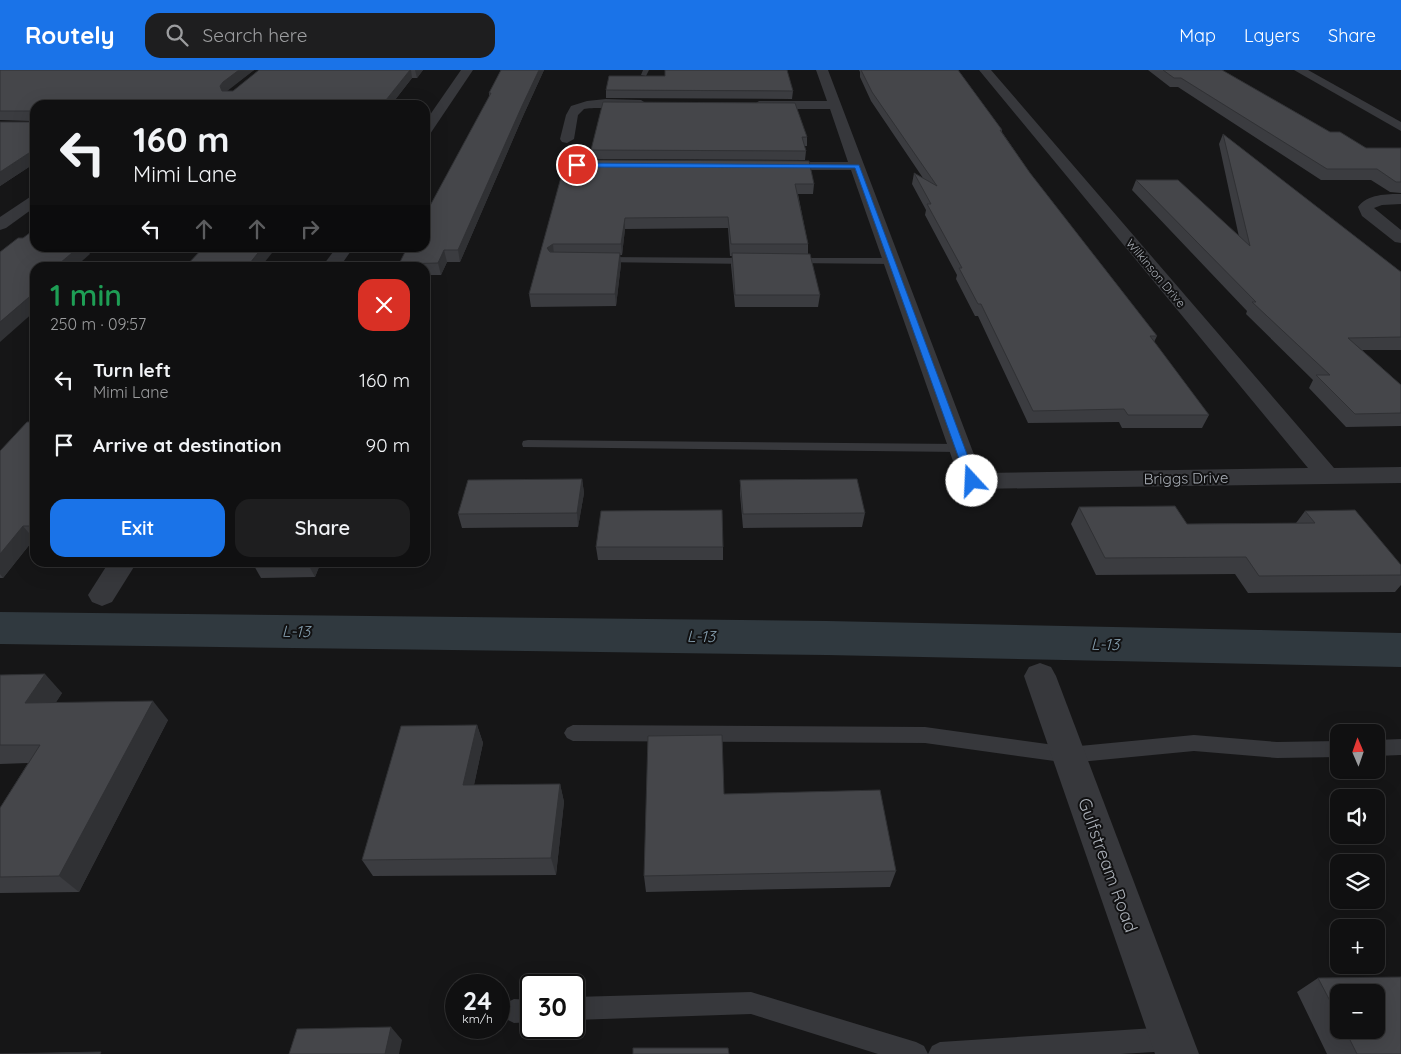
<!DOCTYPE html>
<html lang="en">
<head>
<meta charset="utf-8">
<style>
	:root { --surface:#101011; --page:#1e1e1f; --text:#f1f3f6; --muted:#9c9d9f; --line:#303031; --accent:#1a73e8 }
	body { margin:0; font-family:Quicksand,sans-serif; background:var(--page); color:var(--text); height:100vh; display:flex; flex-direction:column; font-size:19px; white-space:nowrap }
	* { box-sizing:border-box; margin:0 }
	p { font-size:16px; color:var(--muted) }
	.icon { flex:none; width:28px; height:28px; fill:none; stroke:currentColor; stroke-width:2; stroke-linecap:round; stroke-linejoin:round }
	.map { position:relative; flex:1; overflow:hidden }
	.details { position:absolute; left:30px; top:192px; width:400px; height:305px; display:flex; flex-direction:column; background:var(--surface); border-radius:15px; box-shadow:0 5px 20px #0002,0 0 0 1px var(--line) }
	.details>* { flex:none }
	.top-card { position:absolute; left:30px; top:30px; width:400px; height:152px; border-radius:15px; box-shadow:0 5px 20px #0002,0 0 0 1px var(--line); background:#101011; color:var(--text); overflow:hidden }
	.needle { width:32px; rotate:358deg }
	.controls { position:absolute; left:1330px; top:654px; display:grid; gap:10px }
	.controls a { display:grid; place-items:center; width:55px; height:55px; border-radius:10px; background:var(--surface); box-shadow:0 5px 20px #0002,0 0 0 1px var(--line); font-size:25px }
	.speed { position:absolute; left:445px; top:904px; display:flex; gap:10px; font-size:25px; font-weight:700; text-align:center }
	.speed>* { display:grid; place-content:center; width:65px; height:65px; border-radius:50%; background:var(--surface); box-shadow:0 5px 20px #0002,0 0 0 1px var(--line); line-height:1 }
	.speed small { font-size:12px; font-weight:400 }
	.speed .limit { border:2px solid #111; border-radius:8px; background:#fff; color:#111 }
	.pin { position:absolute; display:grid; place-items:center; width:42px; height:42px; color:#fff; margin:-21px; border:2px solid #fff; border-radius:50%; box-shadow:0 1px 5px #0007 }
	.me { position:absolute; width:55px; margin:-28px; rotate:340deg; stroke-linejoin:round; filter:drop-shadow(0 0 4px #0008) }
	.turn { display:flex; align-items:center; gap:18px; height:105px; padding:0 20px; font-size:22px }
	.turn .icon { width:65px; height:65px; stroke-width:2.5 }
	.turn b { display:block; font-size:35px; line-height:42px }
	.lanes { display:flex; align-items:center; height:48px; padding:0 20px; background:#0003; justify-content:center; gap:25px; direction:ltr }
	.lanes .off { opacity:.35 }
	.round { display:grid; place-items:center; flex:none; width:52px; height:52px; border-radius:15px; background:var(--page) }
	.summary { display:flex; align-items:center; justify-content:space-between; height:85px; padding:0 20px }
	h1 { font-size:30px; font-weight:600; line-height:38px; color:#1e9e55 }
	.cta { display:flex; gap:10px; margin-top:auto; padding:10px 20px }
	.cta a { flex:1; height:58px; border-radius:15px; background:var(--accent); color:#fff; font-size:20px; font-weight:600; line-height:58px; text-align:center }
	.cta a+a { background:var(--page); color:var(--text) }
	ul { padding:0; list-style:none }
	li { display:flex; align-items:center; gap:15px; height:65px; padding:0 20px }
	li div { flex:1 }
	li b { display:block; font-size:19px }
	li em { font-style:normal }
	header { display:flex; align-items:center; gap:30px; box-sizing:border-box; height:70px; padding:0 25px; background:var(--accent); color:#fff }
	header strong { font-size:24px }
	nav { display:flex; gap:28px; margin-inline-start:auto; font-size:18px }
	.search { width:350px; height:45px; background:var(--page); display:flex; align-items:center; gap:12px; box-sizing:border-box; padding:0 18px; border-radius:15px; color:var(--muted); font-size:19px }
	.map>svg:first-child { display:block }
</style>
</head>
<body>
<header>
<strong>Routely</strong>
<div class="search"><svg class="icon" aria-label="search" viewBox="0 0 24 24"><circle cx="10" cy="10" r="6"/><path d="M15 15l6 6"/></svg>Search here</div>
<nav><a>Map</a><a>Layers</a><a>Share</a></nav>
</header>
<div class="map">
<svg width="1401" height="984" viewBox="0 0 1401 984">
	<rect width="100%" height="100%" fill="#161617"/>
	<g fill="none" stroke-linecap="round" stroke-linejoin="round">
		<polygon fill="#30393f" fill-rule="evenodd" points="0,542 827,551 1401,563 1401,597 827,585 0,574"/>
		<g fill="#37383c" fill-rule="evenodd">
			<polygon points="643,0 649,0 646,6 641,5"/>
			<polygon points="601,187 750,188 755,191 750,194 598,192 596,190"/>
			<polygon points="793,188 892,188 897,191 892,194 790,193 788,191"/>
			<polygon points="528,370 959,374 965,378 959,382 523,377 522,374 523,371"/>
			<polygon points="573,655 925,657 1069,677 1194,665 1277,672 1339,671 1339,687 1277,688 1194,681 1069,693 925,673 573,671 567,668 564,663 567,658"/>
			<polygon points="1401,669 1401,685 1376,686 1376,670"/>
			<polygon points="751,922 916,972 924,976 928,984 878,984 751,944 574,950 574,927"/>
			<polygon points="514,929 531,930 531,952 514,953 506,949 502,941 506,933"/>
			<polygon points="1170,957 1178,961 1182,969 1178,977 1170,981 1121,984 928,984 932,976 940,972"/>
		</g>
		<g fill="#37383c" fill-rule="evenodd">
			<polygon points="461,0 473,0 430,64 425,65 425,52"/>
			<polygon points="816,0 828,0 981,403 1308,398 979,0 991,0 1334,398 1401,397 1401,413 972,419 963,417 960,411 851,100 773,100 768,99 766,96 768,93 773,92 848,92 830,39 759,39 753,35 759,31 827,31"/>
			<polygon points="1294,0 1308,0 1401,52 1401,61"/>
			<path d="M606,29L641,30L647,34C640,41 597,36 584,39L578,45L574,69L567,73L562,72L560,69L566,45L571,36L587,31Z"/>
			<polygon points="577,91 625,91 630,92 632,95 630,98 625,99 572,98 570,95 572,92"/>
			<path d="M1401,124V134L1382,135L1374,138L1401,160V173L1395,172L1362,146L1358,137C1367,124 1387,124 1401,124Z"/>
			<polygon points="35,125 35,137 6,158 0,160 0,147 30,127"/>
			<polygon points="336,178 353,178 339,198 321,198"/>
			<polygon points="109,492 137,492 112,532 102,536 92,532 88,525"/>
			<polygon points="1040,593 1051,597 1056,606 1199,984 1155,984 1024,606 1029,597"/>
		</g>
	</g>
	<g fill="#3b3c40" fill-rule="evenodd">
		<polygon points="0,0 254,0 226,21 233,21 259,0 423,0 417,8 412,8 391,35 35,35 35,93 0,116 0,52 30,52 31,51 0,50"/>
		<polygon points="501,0 544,0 523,46 460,192 447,192 441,205 425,205 425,198 400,198 399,194 489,27 489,23"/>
		<polygon points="859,0 958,0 1002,60 1002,62 1030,103 1157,266 1154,272 1209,345 1202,358 1122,358 1119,352 1028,353 978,246 975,246 956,209 957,205 925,145 926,140 912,114 914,103 923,108 871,31 860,7 860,2"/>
		<polygon points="1148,0 1222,0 1330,62 1366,78 1401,78 1401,123 1390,122 1371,110 1321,110 1178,17 1170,17"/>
		<polygon points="606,20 793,21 792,29 606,28"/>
		<polygon points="1223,64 1401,202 1401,280 1362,280 1401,315 1401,356 1346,357 1309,318 1313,310 1246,244 1247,241 1132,120 1136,110 1239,167 1219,74"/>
		<polygon points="807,67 807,76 804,76 806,81 805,90 592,89 591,80"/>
		<polygon points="586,100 814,114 813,124 798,124 808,174 808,184 820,225 818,237 735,237 731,195 732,186 730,186 728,158 625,159 622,185 620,185 621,194 616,236 531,237 529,224"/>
		<polygon points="35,352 35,469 34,469 3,508 0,508 0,381"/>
		<polygon points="582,409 584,423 578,457 462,458 458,444"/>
		<polygon points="740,410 865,443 862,457 743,458 740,424"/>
		<polygon points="1079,437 1187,454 1296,453 1305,441 1401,495 1401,515 1395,522 1248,523 1235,504 1096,505 1071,454"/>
		<polygon points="596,477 723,477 723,490 598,490"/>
		<polygon points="254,492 321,492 315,507 261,508 253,494"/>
		<polygon points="0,605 62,623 56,632 168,650 79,822 0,823 0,738 28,693 0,694"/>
		<polygon points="477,655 483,673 474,715 560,714 564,732 556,805 373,806 362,790"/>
		<polygon points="724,724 896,801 890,817 646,822 644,806"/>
		<path d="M1401,907V984H1327L1297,922L1318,908ZM1339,922H1376V960H1339Z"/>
	</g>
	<g fill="#303134">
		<polygon points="239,0 254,0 226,22 223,25 220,16 223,12"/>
		<polygon points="410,0 411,0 412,8 391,35 382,35"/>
		<polygon points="415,0 423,0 417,8"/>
		<polygon points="539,0 544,0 523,46 460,192 458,180 522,36"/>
		<polygon points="35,79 35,93 0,116 0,102"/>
		<polygon points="625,148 625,159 622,185 621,174"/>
		<polygon points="553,174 554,185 547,178"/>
		<polygon points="75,178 87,178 90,184 74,198 54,198"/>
		<polygon points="262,178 276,178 260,198 246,198"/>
		<polygon points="444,180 447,192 441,205 438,193"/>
		<polygon points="620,183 621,194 616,236 615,224"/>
		<polygon points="35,222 35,241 0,272 0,252"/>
		<polygon points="582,409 584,423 578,457 577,443"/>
		<polygon points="23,456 34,469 3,508 0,504 0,484"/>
		<polygon points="309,492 321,492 315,507 308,494"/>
		<polygon points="45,604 62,623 44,651 25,633"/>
		<polygon points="153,631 168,650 79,822 59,806"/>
		<polygon points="477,655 483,673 470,733 463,715"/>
		<polygon points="560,714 564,732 556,805 551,788"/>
		<polygon points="391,957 402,970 399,984 385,984"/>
	</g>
	<g fill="#45464a" stroke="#303134">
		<polygon points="0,0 239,0 223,12 220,16 222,21 233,21 259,0 410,0 382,35 35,35 35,79 0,102 0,52 30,52 32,50 31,41 0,41"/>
		<polygon points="501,0 539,0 522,36 458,180 444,180 438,193 399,194 407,178 425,178 425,145 491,23 489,23"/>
		<polygon points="665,0 787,0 793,21 606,20 609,6 665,6"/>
		<polygon points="861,0 958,0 1002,60 1000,60 1030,103 1157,266 1150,266 1209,345 1128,345 1124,339 1033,341 981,234 978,234 959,198 962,198 927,134 931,134 914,103 937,116 872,22"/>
		<polygon points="1163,0 1222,0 1330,62 1340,62 1366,78 1401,78 1401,112 1396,112 1377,99 1327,99 1181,8 1174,8"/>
		<polygon points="603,32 795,33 807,67 802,67 806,81 591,80"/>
		<polygon points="1223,64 1401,202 1401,267 1348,268 1401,315 1401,343 1355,344 1316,305 1330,305 1252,232 1256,232 1136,110 1178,110 1250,176"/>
		<polygon points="589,90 809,91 814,114 795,114 808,174 731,174 728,147 625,148 621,174 553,174 547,178 550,182 620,183 615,224 529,224 563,100 586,100"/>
		<polygon points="35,159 35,178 78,178 54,198 35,198 35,222 0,252 0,182 18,168 23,168"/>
		<polygon points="203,178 262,178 246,198 184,198"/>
		<polygon points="732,183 810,184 820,225 735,225"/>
		<polygon points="27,352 35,352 35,456 23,456 0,484 0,381"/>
		<polygon points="582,409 577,443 458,444 468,410"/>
		<polygon points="857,409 865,443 743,444 740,410"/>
		<polygon points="1175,436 1187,454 1315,453 1305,441 1355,440 1401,495 1401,505 1259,506 1246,487 1105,488 1079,437"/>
		<polygon points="722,440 723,477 596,477 601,441"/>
		<polygon points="254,492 309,492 308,494 253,494"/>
		<polygon points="45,604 25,633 153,631 59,806 0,807 0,738 40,675 0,675 0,605"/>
		<polygon points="477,655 463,715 560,714 551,788 362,790 401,656"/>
		<polygon points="722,665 724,724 880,720 896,801 644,806 648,666"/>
		<polygon points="1401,907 1401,984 1357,984 1345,960 1376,960 1376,922 1339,922 1339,948 1318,908"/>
		<polygon points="391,957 385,984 289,984 297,959"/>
		<polygon points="633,978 728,978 729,984 633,984"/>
		<polygon points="101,982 100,984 0,984"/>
	</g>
	<polygon fill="#1a73e8" stroke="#114b97" points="575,93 859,95 977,411 975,413 968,413 967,411 855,98 577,97"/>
	<g text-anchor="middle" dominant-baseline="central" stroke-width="4" stroke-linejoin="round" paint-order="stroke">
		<g font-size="12" fill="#a9aeb6" stroke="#111112">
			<text transform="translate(1156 203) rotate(50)">Wilkinson Drive</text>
		</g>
		<g font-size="15" fill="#a9aeb6" stroke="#111112">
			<text transform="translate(1186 408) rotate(-1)">Briggs Drive</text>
		</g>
		<g font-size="16" font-style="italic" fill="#849dad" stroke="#111112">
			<text transform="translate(296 561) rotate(1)">L-13</text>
			<text transform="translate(701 566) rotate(1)">L-13</text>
			<text transform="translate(1105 574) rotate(1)">L-13</text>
		</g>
		<g font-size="18" fill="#a9aeb6" stroke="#111112">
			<text transform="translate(1108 795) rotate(70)">Gulfstream Road</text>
		</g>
	</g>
</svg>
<div class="controls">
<a><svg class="needle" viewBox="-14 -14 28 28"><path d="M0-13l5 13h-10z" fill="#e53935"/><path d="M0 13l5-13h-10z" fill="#9c9d9f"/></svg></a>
<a><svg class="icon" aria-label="sound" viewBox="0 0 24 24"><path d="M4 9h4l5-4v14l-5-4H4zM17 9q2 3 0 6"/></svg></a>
<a><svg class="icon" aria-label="layers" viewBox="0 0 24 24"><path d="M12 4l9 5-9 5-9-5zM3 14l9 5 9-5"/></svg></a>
<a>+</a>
<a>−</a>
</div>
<div class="speed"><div>24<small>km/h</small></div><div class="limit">30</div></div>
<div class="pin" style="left:577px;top:95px;background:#d93025"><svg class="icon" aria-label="arrive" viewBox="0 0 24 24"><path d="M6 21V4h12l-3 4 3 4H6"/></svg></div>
<svg class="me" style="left:972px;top:411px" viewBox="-20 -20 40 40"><circle r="19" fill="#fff"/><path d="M0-13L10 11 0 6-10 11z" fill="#1a73e8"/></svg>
<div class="top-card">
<div class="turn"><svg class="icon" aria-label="left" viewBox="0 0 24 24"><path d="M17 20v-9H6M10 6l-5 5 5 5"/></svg><div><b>160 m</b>Mimi Lane</div></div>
<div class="lanes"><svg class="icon" aria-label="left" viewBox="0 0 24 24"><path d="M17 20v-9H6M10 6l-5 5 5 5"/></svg><svg class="icon off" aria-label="ahead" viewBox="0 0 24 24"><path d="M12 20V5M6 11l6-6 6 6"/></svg><svg class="icon off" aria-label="ahead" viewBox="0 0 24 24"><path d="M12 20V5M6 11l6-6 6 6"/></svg><svg class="icon off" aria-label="right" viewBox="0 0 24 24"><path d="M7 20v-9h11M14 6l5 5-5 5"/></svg></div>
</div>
<section class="details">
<div class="summary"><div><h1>1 min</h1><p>250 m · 09:57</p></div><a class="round" style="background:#d93025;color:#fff"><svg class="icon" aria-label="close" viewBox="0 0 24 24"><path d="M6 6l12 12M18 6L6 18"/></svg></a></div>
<ul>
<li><svg class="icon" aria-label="left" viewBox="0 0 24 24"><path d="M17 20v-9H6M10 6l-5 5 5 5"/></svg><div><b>Turn left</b><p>Mimi Lane</p></div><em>160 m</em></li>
<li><svg class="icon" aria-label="arrive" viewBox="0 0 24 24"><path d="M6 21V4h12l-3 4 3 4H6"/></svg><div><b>Arrive at destination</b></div><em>90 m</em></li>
</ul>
<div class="cta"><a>Exit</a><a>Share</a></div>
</section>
</div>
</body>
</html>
